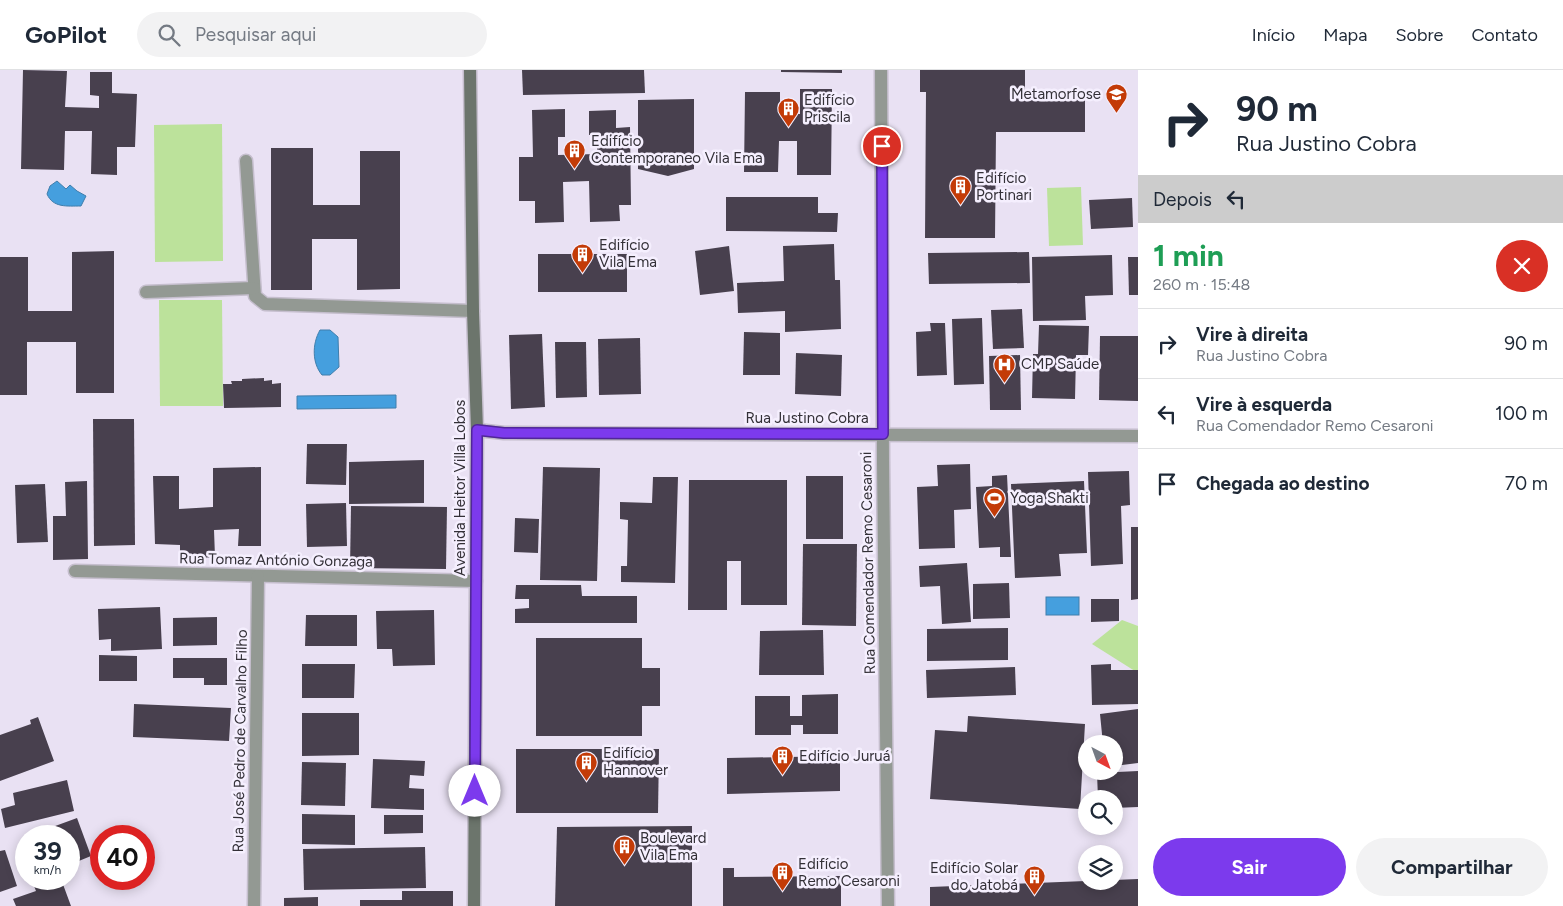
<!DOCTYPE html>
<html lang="pt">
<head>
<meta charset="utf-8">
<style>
	:root { --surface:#fff; --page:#f2f2f3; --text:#1f2937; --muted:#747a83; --line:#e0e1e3; --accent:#7c3aed }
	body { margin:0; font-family:Figtree,sans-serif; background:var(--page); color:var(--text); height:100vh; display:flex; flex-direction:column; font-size:19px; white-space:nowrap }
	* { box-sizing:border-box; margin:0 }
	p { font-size:16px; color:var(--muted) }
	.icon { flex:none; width:28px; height:28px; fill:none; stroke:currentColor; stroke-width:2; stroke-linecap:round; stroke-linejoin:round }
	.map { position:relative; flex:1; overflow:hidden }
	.sheet { display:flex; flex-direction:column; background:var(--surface); width:425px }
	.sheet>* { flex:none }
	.top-card { background:#fff; color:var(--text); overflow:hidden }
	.needle { width:32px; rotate:139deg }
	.fabs { position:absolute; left:1078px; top:665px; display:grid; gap:10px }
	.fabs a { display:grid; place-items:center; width:45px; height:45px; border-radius:50%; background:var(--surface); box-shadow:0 2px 12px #0003; font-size:25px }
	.speed { position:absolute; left:15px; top:755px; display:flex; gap:10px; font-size:25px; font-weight:700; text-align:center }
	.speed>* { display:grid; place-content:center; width:65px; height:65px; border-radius:50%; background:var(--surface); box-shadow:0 2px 12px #0003; line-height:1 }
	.speed small { font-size:12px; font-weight:400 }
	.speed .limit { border:8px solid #d22; background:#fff; color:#111 }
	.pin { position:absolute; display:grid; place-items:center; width:42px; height:42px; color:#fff; margin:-21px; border:2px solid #fff; border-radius:50%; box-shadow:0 1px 5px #0007 }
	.me { position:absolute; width:55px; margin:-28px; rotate:0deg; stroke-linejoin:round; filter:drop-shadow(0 0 4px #0008) }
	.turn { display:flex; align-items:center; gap:18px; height:105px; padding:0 15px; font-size:22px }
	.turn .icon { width:65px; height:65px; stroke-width:2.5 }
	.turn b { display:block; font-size:35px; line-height:42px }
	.then { display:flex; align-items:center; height:48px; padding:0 15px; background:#0003; gap:10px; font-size:19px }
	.round { display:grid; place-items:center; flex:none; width:52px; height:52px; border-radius:26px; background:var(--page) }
	.overview { display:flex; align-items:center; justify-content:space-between; height:85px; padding:0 15px }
	h1 { font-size:30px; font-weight:700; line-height:38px; color:#1e9e55 }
	.action { display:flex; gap:10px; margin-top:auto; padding:10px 15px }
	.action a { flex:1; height:58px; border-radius:30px; background:var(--accent); color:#fff; font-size:20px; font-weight:700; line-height:58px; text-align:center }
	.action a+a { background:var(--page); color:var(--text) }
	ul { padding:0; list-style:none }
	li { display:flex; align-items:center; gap:15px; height:70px; padding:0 15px; border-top:1px solid var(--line) }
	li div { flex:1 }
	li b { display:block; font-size:19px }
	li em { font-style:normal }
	header { display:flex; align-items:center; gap:30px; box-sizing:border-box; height:70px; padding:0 25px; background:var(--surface); border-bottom:1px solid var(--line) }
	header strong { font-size:24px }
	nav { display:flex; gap:28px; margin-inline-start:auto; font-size:18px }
	.search { width:350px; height:45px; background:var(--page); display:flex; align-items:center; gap:12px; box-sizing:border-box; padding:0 18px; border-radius:28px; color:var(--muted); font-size:19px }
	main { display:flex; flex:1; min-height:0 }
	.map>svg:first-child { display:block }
</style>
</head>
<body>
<header>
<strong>GoPilot</strong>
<div class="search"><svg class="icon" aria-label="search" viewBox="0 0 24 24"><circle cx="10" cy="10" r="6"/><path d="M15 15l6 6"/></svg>Pesquisar aqui</div>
<nav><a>Início</a><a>Mapa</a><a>Sobre</a><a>Contato</a></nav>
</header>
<main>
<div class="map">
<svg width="1138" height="836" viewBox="0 0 1138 836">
	<rect width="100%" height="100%" fill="#e9e1f3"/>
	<g fill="#bce29b">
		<polygon points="222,54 223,191 155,192 154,55"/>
		<polygon points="1081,117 1083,175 1049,176 1047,118"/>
		<polygon points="159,230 222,230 223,336 160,336"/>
		<polygon points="1122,550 1138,556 1138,603 1092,574"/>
	</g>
	<g fill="#459fde" stroke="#407eac">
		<path d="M57,111L66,119L70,115L77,121L86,126L81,136C67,136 53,138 47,124L50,116Z"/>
		<path d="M320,260H330L338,267L339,297L330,305H322C312,293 312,274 320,260Z"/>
		<polygon points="396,325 396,338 297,339 297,326"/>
		<rect x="1046" y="527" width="33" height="18"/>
	</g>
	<g fill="#48404e">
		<polygon points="23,0 67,1 65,37 99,38 99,26 90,25 90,2 112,2 112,23 137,24 135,77 117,77 117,105 91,104 92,61 65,61 64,100 21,99"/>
		<polygon points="522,0 644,0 645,23 523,25"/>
		<polygon points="781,0 842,0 842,3 781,2"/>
		<polygon points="920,0 1025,0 1025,22 1085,22 1085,62 996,62 995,168 925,168 926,22 920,22"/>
		<polygon points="800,19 832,19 831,105 797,105 797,71 779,71 778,102 744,102 745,22 780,22 780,44 800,44"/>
		<polygon points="694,29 694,99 668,106 638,99 638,30"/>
		<polygon points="565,39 565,67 558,67 558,85 597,84 597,65 589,65 589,41 616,40 616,58 630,57 631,135 619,135 620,151 590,152 589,111 563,112 564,152 535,153 535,131 519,131 519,87 533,87 532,40"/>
		<polygon points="271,78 313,78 313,135 360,135 360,81 400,81 400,219 357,220 357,169 312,169 312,220 271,220"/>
		<polygon points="726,127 818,127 818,143 838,143 837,162 726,161"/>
		<polygon points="1132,128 1133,157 1091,159 1089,130"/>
		<polygon points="834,174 835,210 840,210 841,259 785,262 785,241 738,243 737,213 784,211 783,176"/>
		<polygon points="729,176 734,221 700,225 695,181"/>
		<polygon points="114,181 114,323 76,323 76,272 27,272 27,325 0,325 0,187 28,187 28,241 72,241 72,182"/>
		<polygon points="1029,182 1030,213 929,214 928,183"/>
		<rect x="538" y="184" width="89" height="38"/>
		<polygon points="1112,185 1113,225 1085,226 1086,250 1033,251 1032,187"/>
		<polygon points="1128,187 1138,187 1138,225 1129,225"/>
		<polygon points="1022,239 1024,278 993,279 991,240"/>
		<polygon points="982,248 984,314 954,315 952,249"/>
		<polygon points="930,253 945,253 947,305 917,306 916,262 931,261"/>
		<polygon points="1039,255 1089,256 1088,285 1076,285 1075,329 1032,328 1033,284 1038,284"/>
		<polygon points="744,262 780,263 780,305 743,305"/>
		<polygon points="542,264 545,337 511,339 509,265"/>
		<polygon points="1100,266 1138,266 1138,331 1099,330"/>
		<polygon points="640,268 641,324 599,325 598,269"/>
		<polygon points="555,272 586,272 587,327 556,328"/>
		<polygon points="796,283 842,285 841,326 795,324"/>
		<polygon points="1020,285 1021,340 990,340 989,286"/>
		<polygon points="264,308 264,311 272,310 272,314 281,313 281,337 224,338 223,314 232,314 231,311 242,311 242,309"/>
		<polygon points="93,349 134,349 135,475 94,476"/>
		<polygon points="307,374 347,374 346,415 306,414"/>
		<polygon points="424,390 424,433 349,434 349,392"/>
		<polygon points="970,394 971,439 954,440 955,478 919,479 917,417 938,416 937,395"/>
		<polygon points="261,397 261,476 238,476 239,459 214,460 215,487 180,489 180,475 155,474 153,406 179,406 179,439 213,437 213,398"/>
		<polygon points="543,397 600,398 597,511 540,510"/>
		<polygon points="1129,401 1130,435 1121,436 1123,494 1091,496 1088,402"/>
		<polygon points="1007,405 1011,487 1000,487 1000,477 979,478 976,417 992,416 992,406"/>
		<rect x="806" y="406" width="37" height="63"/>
		<polygon points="653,407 678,407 675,513 621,512 621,496 627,496 628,450 620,449 620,432 652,433"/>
		<polygon points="689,410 787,410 787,535 741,535 741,491 727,491 727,540 688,540"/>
		<polygon points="87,411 88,489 53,490 53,446 66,446 65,412"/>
		<polygon points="1084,411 1087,483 1059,484 1061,506 1015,508 1011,414"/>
		<polygon points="45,414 48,472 17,473 15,415"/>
		<polygon points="346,433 347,476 307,477 306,434"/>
		<polygon points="351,436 447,437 446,499 350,498"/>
		<polygon points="515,448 539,449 538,483 514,482"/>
		<polygon points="1131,457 1138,457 1138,529 1131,530"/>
		<polygon points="803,474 857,474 856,556 802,555"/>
		<polygon points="967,493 971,552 942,554 940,516 920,517 919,496"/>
		<polygon points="1009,513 1010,548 973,549 973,514"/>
		<polygon points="516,515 581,515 582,526 637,526 637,553 515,553 515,539 529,538 529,529 515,529"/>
		<polygon points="1091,529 1119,529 1119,551 1091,552"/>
		<polygon points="160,537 162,579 111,581 111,569 99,570 98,539"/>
		<polygon points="434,540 435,595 393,596 392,579 377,579 376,541"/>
		<polygon points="306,545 357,545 357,576 305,576"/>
		<polygon points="217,547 217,575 173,576 173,548"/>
		<polygon points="1008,558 1008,590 927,591 927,559"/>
		<polygon points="823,560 824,605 759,605 760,561"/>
		<polygon points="536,568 642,568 642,598 660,598 660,636 642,636 642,666 536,666"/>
		<polygon points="99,585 137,586 137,611 99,611"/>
		<polygon points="173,588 227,588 227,615 204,615 204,608 173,608"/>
		<polygon points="302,594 355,594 354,628 302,628"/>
		<polygon points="1111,594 1111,600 1138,600 1138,634 1092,635 1091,595"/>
		<polygon points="1015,597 1016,625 927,628 926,600"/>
		<polygon points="838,624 838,664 803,664 803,655 791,655 791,665 755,665 755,626 790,626 790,646 802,646 802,625"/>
		<polygon points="134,634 231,638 229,671 133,667"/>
		<polygon points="1138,639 1138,693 1114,696 1114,674 1103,674 1100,644"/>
		<polygon points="302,643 359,643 359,685 302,686"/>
		<polygon points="968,646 1085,654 1080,739 930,729 935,660 967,662"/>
		<polygon points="38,647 54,691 0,711 0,665 31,654 30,650"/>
		<polygon points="516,679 659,679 658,743 516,743"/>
		<polygon points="840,686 840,721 727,724 727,688"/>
		<polygon points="373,689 425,691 424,706 410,705 409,718 424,719 424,740 371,738"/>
		<polygon points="302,692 346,693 345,736 301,735"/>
		<polygon points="1138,701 1138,737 1114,738 1114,729 1098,729 1097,703"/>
		<polygon points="67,710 74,741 5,758 1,739 15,735 13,723"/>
		<polygon points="302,744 355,745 355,775 302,774"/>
		<polygon points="384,745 423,745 423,763 384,764"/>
		<polygon points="77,748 91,786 69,795 69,766 28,766"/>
		<polygon points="692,756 692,836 555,836 557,757"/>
		<polygon points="425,777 426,818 304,820 303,779"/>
		<polygon points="5,780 17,816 0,822 0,781"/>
		<polygon points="723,798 734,798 734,807 841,806 841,836 723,836"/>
		<polygon points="54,809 61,809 71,836 16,836 13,829 36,821 34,816"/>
		<polygon points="1138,809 1138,836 930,836 930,817 1086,811 1114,811 1114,810"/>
		<polygon points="402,821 453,821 453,836 360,836 360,830 402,830"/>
		<polygon points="318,827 318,836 284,836 284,828"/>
	</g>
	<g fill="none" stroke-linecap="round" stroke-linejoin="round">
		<defs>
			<g id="lane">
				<polyline points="246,91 255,226 265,234 473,241"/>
				<polyline points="146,222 254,218"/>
			</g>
			<g id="street">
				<polyline points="881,0 883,391 888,836"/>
				<polyline points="477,360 504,363 1138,366"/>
				<polyline points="75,501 476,511"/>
				<polyline points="254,836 258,506"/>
			</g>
			<polyline id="secondary" points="470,0 473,241 477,360 474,836"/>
		</defs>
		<use href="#lane" stroke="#c5becd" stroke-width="15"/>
		<use href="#street" stroke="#c5becd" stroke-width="15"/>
		<use href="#secondary" stroke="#c5becd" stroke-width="15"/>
		<use href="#lane" stroke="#939993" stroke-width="12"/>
		<use href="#street" stroke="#939993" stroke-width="12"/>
		<use href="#secondary" stroke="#6c756c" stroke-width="12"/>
	</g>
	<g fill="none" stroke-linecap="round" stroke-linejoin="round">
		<defs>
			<polyline id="route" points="475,721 477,360 504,363 883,364 882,76"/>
		</defs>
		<use href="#route" stroke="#51269a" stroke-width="12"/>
		<use href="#route" stroke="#7c3aed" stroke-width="9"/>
	</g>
	<defs>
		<symbol id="school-pin" viewBox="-11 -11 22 30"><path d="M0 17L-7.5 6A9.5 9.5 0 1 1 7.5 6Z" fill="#c33b07" stroke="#f5effe"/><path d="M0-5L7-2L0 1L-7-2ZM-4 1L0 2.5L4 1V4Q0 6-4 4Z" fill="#fff"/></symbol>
		<symbol id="building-pin" viewBox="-11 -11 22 30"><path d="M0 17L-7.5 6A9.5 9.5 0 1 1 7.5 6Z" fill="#c33b07" stroke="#f5effe"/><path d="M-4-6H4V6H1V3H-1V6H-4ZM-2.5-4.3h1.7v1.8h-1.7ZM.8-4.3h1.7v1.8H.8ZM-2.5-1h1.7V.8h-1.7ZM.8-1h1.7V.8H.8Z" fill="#fff"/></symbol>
		<symbol id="hospital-pin" viewBox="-11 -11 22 30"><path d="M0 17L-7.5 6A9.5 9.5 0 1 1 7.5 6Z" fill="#c33b07" stroke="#f5effe"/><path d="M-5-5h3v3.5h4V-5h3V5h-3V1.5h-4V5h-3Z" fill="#fff"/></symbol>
		<symbol id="stadium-pin" viewBox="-11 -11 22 30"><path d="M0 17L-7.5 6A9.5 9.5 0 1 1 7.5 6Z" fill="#c33b07" stroke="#f5effe"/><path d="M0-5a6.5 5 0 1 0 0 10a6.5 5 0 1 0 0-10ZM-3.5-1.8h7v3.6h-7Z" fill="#fff"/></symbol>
	</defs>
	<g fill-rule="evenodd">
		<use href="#school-pin" x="1104" y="12" width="25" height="34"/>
		<use href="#building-pin" x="776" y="26" width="25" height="34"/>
		<use href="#building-pin" x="562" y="68" width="25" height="34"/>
		<use href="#building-pin" x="948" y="104" width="25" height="34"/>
		<use href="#building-pin" x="570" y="172" width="25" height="34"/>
		<use href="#hospital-pin" x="992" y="282" width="25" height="34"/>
		<use href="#stadium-pin" x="982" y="416" width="25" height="34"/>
		<use href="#building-pin" x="770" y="674" width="25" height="34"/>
		<use href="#building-pin" x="574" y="680" width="25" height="34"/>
		<use href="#building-pin" x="612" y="764" width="25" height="34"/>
		<use href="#building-pin" x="770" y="790" width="25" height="34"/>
		<use href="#building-pin" x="1022" y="794" width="25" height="34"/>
	</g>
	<g text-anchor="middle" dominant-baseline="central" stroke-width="5" stroke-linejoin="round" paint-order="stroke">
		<g font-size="15" fill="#333037" stroke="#f5effe" text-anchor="start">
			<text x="1101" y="24" text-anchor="end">Metamorfose</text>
			<text x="804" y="30">Edifício<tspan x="804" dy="17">Priscila</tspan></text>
			<text x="591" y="71">Edifício<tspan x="591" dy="17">Contemporaneo Vila Ema</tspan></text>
			<text x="976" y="108">Edifício<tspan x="976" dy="17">Portinari</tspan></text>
			<text x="599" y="175">Edifício<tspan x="599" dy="17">Vila Ema</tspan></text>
			<text x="1021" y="294">CMP Saúde</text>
			<text x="1010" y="428">Yoga Shakti</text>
			<text x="603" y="683">Edifício<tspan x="603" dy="17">Hannover</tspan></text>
			<text x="799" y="686">Edifício Juruá</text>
			<text x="640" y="768">Boulevard<tspan x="640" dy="17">Vila Ema</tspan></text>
			<text x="798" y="794">Edifício<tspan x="798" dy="17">Remo Cesaroni</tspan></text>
			<text x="1018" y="798" text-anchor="end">Edifício Solar<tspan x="1018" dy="17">do Jatobá</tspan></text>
		</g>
		<g font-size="15" fill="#333037" stroke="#f5effe">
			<text x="807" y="348">Rua Justino Cobra</text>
			<text transform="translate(460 418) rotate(-90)">Avenida Heitor Villa Lobos</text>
			<text transform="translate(276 490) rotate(1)">Rua Tomaz António Gonzaga</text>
			<text transform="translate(868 493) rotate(-91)">Rua Comendador Remo Cesaroni</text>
			<text transform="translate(240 671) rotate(-89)">Rua José Pedro de Carvalho Filho</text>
		</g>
	</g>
</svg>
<div class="fabs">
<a><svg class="needle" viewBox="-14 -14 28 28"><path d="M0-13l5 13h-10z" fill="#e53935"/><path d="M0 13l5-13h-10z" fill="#747a83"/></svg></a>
<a><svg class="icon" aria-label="search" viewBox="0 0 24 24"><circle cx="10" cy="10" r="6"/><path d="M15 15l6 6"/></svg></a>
<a><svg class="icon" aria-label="layers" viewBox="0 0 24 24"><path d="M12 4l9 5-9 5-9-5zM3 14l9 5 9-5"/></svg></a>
</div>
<div class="speed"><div>39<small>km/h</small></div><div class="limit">40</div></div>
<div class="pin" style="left:882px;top:76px;background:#d93025"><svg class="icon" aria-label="arrive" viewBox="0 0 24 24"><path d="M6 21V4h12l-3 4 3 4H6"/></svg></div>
<svg class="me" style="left:475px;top:721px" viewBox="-20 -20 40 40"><circle r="19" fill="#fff"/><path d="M0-13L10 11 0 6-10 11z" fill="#7c3aed"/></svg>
</div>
<section class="sheet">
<div class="top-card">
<div class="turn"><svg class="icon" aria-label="right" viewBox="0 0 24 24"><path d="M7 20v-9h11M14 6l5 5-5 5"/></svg><div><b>90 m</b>Rua Justino Cobra</div></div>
<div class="then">Depois<svg class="icon" aria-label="left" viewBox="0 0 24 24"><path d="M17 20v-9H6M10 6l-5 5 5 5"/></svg></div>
</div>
<div class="overview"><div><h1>1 min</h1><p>260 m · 15:48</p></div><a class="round" style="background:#d93025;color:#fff"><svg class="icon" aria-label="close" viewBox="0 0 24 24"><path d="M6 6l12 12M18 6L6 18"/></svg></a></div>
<ul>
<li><svg class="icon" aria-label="right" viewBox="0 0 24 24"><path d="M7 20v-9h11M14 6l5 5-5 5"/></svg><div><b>Vire à direita</b><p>Rua Justino Cobra</p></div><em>90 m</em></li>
<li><svg class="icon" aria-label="left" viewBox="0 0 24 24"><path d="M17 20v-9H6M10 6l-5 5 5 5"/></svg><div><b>Vire à esquerda</b><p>Rua Comendador Remo Cesaroni</p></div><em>100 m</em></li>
<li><svg class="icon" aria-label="arrive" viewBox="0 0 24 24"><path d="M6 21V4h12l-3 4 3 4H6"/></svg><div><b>Chegada ao destino</b></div><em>70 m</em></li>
</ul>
<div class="action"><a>Sair</a><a>Compartilhar</a></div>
</section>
</main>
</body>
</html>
